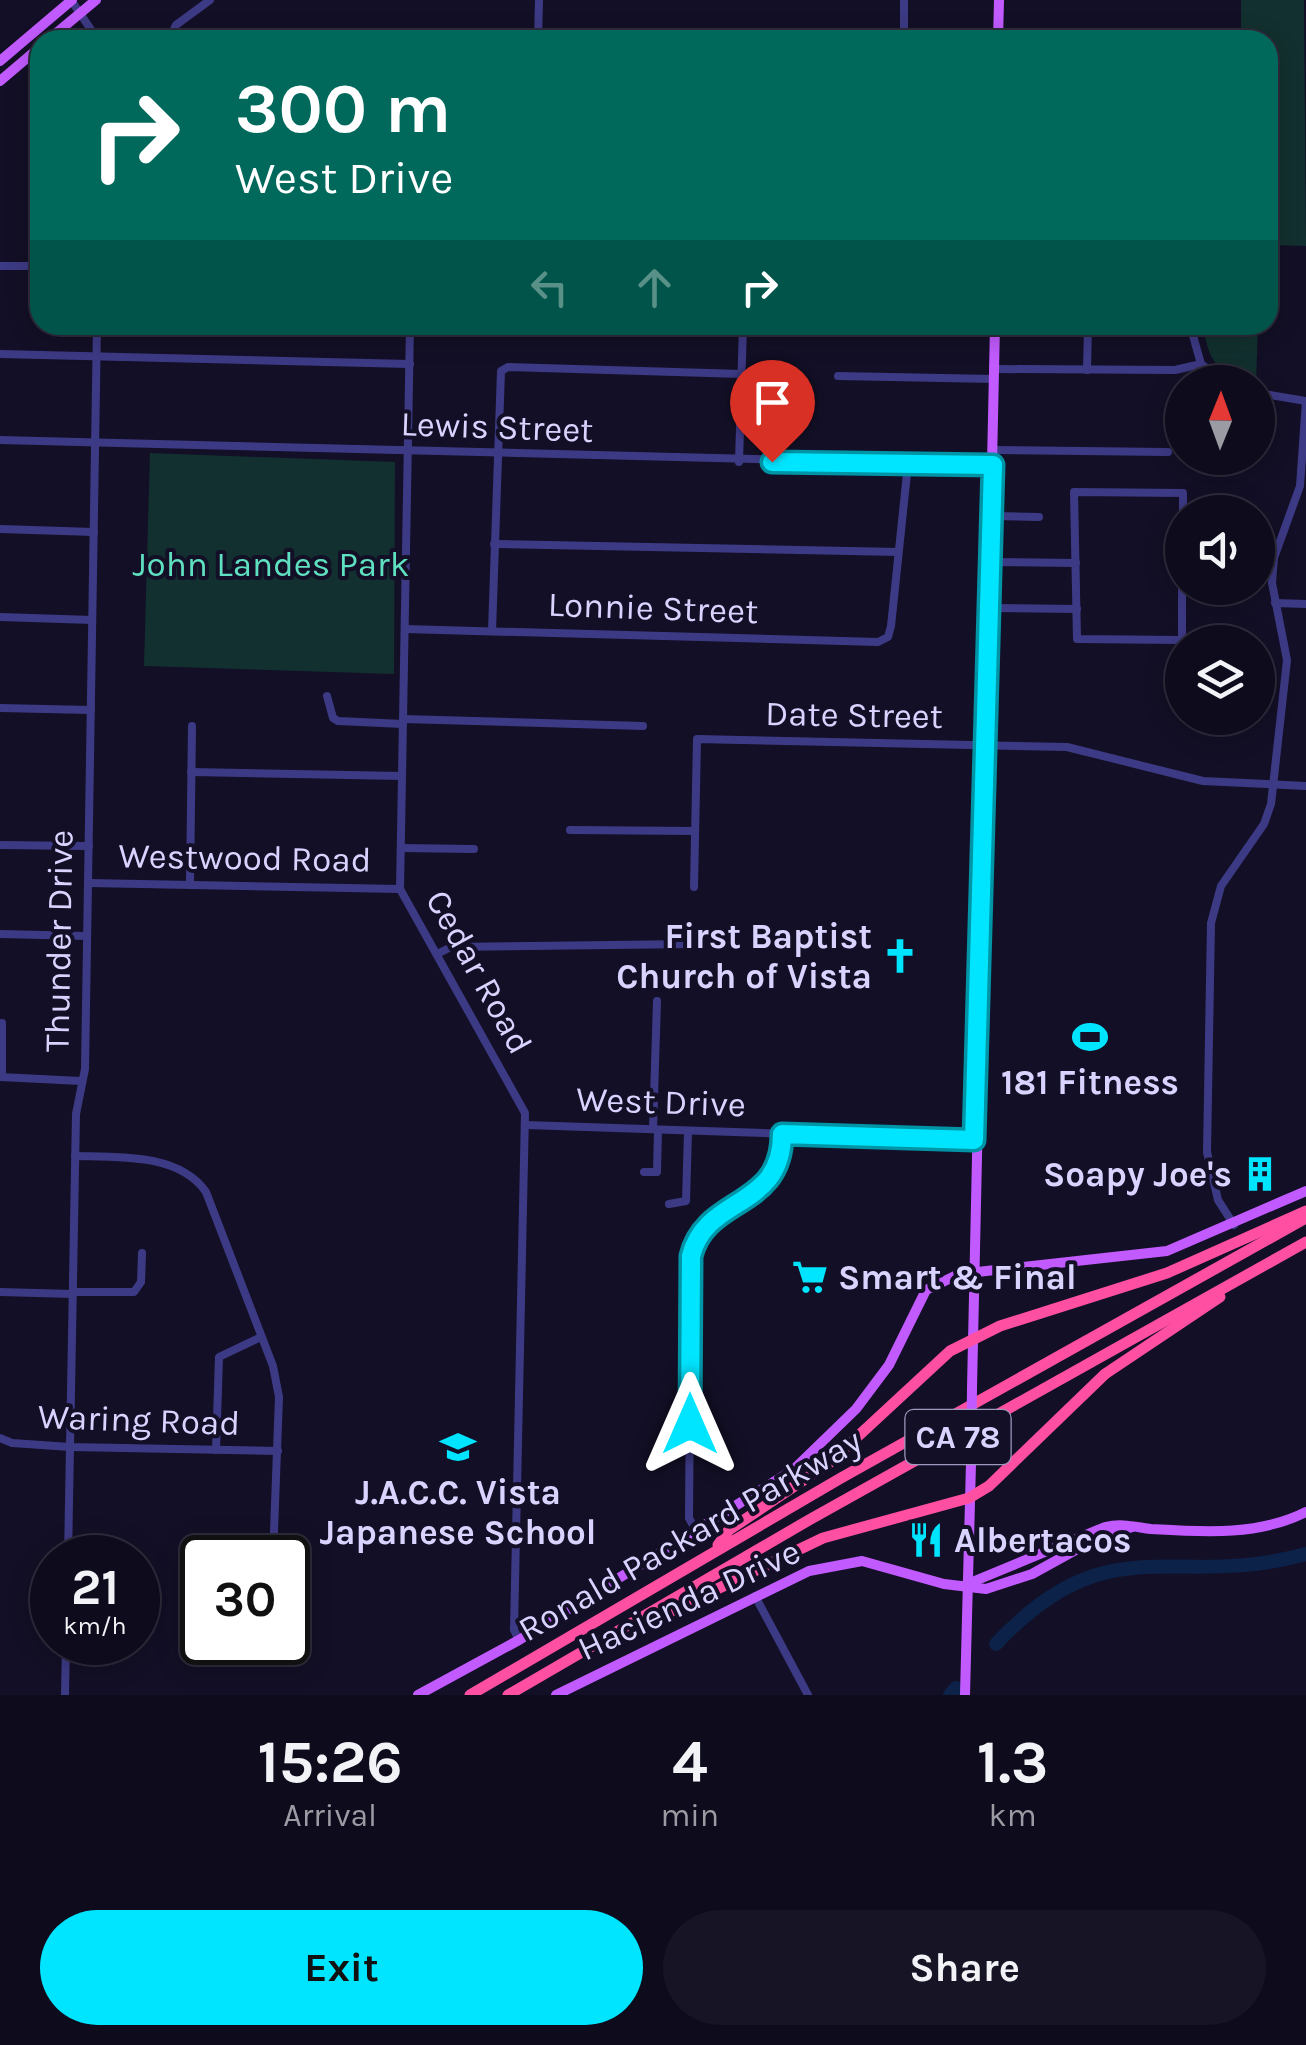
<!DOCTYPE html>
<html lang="en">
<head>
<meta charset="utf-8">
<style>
	:root { --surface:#0e0b1c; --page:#171425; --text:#f1f3f6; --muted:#9b9ba3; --line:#2e2b3b; --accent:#00e5ff }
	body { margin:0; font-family:Karla,sans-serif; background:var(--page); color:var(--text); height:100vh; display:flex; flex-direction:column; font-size:38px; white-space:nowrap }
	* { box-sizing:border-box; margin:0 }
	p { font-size:32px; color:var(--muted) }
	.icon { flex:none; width:55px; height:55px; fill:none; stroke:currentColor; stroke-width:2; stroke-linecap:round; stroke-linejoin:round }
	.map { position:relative; height:1695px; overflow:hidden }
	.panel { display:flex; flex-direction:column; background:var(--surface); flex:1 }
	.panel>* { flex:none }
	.hud { position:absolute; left:30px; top:30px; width:1248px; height:305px; border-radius:30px; box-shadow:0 5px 25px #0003,0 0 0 2px var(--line); background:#00695c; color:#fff; overflow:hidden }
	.needle { width:65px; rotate:1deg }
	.buttons { position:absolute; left:1165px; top:365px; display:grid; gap:20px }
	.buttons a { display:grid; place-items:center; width:110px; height:110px; border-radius:50%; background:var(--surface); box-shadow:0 5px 25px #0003,0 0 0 2px var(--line); font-size:50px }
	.speed { position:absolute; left:30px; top:1535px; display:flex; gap:20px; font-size:50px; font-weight:700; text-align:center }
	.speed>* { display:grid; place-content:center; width:130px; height:130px; border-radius:50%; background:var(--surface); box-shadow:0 5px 25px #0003,0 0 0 2px var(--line); line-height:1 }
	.speed small { font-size:25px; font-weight:400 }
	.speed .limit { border:5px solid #111; border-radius:15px; background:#fff; color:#111 }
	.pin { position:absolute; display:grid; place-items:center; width:85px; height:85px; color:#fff; margin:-102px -42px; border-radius:50% 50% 50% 0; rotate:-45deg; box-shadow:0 0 10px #0007 }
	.pin .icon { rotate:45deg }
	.me { position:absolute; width:110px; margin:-55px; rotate:0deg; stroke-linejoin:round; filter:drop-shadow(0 0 8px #0008) }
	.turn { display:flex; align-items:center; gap:35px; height:210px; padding:0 40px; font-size:45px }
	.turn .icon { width:130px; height:130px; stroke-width:2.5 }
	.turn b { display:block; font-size:70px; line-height:85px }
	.lanes { display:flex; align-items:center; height:95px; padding:0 40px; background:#0003; justify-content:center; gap:50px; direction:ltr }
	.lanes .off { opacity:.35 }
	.eta { display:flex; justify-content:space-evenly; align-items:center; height:170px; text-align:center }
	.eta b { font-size:60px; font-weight:700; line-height:70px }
	.action { display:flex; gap:20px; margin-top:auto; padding:20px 40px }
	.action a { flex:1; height:115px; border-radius:60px; background:var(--accent); color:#111; font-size:40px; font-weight:700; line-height:115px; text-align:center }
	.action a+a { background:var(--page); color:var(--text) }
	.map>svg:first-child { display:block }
</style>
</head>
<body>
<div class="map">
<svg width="1306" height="1695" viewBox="0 0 1306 1695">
	<rect width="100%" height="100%" fill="#130f26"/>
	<g fill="#12302f">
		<polygon points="1241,0 1304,0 1306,246 1268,245 1268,40 1241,40"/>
		<path d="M1226,325H1258L1256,382C1225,374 1210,368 1205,335Z"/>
		<polygon points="150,453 395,462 394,674 144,666"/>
	</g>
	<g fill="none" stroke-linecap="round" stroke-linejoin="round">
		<g stroke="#0c2248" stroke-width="14">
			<path d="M996,1644C1110,1522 1173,1591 1306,1554"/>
			<polyline points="950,1695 956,1688"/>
		</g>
		<g stroke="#3d3a85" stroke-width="8">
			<polyline points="71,0 98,40"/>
			<polyline points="169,40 176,25 210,0"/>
			<polyline points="538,40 539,0"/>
			<polyline points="904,40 904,0"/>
			<polyline points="0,266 40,266"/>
			<polyline points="410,325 400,889 525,1113 514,1630 519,1640"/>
			<polyline points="1190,325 1201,364 1225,382"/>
			<polyline points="0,354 410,364"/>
			<polyline points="994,369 1175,370 1201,364"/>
			<polyline points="1087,370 1088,325"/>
			<polyline points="838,376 994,379"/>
			<polyline points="1258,393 1306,401"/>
			<polyline points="0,440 993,465"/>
			<polyline points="993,450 1168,452"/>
			<polyline points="739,462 743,325"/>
			<polyline points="990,516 1039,517"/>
			<polyline points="0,529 94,532"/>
			<polyline points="494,544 898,552"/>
			<polyline points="988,562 1076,563"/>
			<polyline points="1182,564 1182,640 1077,639 1074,492 1183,493 1183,512"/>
			<polyline points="1275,603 1306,604"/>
			<polyline points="989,608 1077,609"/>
			<polyline points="0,617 92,620"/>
			<polyline points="405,629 878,642 888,637 891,626 908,464"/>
			<polyline points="492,631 501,371 508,367 742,374"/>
			<polyline points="327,696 333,718 338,721 403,724"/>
			<polyline points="0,708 91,710"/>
			<polyline points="403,719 643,726"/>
			<polyline points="191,772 402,776"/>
			<polyline points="570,830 694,831"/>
			<polyline points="0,845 89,846"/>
			<polyline points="401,848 474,849"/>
			<polyline points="89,883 400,889"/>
			<polyline points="190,885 192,726"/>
			<polyline points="694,887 697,739 1067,747 1203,781 1306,786"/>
			<polyline points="0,934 87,936"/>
			<polyline points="437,954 451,947 693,944"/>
			<polyline points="2,1023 2,1077"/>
			<polyline points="0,1077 81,1081"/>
			<polyline points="526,1125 975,1140"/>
			<polyline points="653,1129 657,1001"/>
			<path d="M75,1156C117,1157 179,1153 206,1192L273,1366L279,1397L273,1558"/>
			<polyline points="644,1172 657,1172 658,1130"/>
			<polyline points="669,1204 686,1201 688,1131"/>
			<polyline points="1234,1225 1218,1200 1207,1152 1211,923 1221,886 1264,824 1271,804 1287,660 1272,583 1274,558 1300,486 1306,401"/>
			<polyline points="0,1292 73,1294"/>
			<polyline points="73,1292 134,1292 141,1282 142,1253"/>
			<polyline points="0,1438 12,1443 70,1447 278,1451"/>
			<polyline points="216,1450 219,1357 261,1337"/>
			<path d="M696,1531L689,1518L691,1257C705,1195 782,1211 782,1134"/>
			<polyline points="68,1558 76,1114 85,1069 97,325"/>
			<polyline points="755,1596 808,1695"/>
			<polyline points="65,1695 66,1642"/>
		</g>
		<g stroke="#c25bff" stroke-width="10">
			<polyline points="48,40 96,0"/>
			<polyline points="998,40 999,0"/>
			<polyline points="0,61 72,0"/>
			<polyline points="0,81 40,47"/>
			<polyline points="972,1388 995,325"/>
			<path d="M965,1585L1105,1527C1122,1523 1135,1527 1151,1529C1203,1532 1259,1536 1306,1512"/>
			<polyline points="418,1695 519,1640 793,1470 856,1409 889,1365 926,1290 959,1274 1167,1251 1306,1191"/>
			<polyline points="556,1695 809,1571 862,1561 944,1584 986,1589 1032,1574 1090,1542 1132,1527"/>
			<polyline points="965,1695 971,1463"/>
		</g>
		<g stroke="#ff4fa3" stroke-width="11">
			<polyline points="718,1545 729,1530 829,1463 950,1351 1000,1326 1167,1273 1306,1211"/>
			<polyline points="635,1624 653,1620 823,1538 969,1498 989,1486 1105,1374 1220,1297"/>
			<polyline points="470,1695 841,1478 1306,1218"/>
			<polyline points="508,1695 809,1520 1306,1242"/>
		</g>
		<polyline stroke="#c25bff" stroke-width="10" points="971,1463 972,1388"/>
	</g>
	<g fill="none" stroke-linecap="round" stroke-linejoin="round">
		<defs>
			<path id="route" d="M690,1424L691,1256C706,1195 782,1210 782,1134L974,1140L993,465L772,462"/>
		</defs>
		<use href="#route" stroke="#0095a6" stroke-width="25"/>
		<use href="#route" stroke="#00e5ff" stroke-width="18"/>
	</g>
	<defs>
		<symbol id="church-bare" viewBox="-9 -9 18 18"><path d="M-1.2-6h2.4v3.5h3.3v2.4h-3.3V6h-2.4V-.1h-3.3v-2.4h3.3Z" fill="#00e5ff" stroke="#130f26" stroke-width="2.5" paint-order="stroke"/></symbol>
		<symbol id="stadium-bare" viewBox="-9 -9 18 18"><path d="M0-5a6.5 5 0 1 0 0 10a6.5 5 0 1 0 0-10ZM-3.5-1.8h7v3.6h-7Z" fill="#00e5ff" stroke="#130f26" stroke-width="2.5" paint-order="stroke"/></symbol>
		<symbol id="building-bare" viewBox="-9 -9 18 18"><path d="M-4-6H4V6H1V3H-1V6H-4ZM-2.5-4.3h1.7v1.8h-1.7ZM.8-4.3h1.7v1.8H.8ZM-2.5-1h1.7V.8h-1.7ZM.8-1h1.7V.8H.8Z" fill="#00e5ff" stroke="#130f26" stroke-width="2.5" paint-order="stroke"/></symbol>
		<symbol id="supermarket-bare" viewBox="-9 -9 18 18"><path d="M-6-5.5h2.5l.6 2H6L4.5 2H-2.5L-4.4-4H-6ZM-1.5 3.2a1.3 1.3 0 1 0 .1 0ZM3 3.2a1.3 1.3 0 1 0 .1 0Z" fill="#00e5ff" stroke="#130f26" stroke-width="2.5" paint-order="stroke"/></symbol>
		<symbol id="school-bare" viewBox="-9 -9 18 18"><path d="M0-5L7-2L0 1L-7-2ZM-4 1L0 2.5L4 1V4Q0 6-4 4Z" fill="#00e5ff" stroke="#130f26" stroke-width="2.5" paint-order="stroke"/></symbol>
		<symbol id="restaurant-bare" viewBox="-9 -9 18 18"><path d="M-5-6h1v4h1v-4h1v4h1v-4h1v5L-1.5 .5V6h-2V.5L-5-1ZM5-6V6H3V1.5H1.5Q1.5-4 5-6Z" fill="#00e5ff" stroke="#130f26" stroke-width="2.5" paint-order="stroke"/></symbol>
	</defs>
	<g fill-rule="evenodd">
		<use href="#church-bare" x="875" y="931" width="50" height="50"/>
		<use href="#stadium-bare" x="1065" y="1012" width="50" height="50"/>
		<use href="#building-bare" x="1235" y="1149" width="50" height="50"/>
		<use href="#supermarket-bare" x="785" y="1252" width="50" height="50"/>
		<use href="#school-bare" x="433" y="1422" width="50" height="50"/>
		<use href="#restaurant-bare" x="901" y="1515" width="50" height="50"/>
	</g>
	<g text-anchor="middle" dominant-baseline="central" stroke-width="8" stroke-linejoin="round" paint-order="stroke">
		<rect fill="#130f26" stroke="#9e99be" stroke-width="2.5" x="905.5" y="1410" width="105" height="54" rx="8"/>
		<g font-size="32" font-weight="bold" fill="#d9d4ff">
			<text x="958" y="1437">CA 78</text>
		</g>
		<g font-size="35" fill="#d9d4ff" stroke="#130f26">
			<text transform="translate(497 427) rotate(2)">Lewis Street</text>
			<text transform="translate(653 608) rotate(2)">Lonnie Street</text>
			<text transform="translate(854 715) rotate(1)">Date Street</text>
			<text transform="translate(245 858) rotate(1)">Westwood Road</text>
			<text transform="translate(59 941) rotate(-89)">Thunder Drive</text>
			<text transform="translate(479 972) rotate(61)">Cedar Road</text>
			<text transform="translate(661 1102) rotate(2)">West Drive</text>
			<text transform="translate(139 1420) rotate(2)">Waring Road</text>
			<text transform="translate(690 1535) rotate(-30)">Ronald Packard Parkway</text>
			<text transform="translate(689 1600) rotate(-25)">Hacienda Drive</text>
		</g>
		<g font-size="35" fill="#5fe0c0" stroke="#130f26">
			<text x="271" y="564">John Landes Park</text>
		</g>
		<g font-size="35" font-weight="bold" fill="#d9d4ff" stroke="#130f26" text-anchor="end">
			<text x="872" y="936">First Baptist<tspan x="872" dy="40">Church of Vista</tspan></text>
			<text x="1090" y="1082" text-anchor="middle">181 Fitness</text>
			<text x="1232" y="1174">Soapy Joe's</text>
			<text x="838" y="1277" text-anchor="start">Smart &amp; Final</text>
			<text x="458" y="1492" text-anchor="middle">J.A.C.C. Vista<tspan x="458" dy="40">Japanese School</tspan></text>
			<text x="954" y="1540" text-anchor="start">Albertacos</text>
		</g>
	</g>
</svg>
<div class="buttons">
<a><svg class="needle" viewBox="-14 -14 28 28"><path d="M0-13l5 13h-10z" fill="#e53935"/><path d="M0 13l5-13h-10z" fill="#9b9ba3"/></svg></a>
<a><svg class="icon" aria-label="sound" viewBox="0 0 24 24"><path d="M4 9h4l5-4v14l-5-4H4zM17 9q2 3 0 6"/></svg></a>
<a><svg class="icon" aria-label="layers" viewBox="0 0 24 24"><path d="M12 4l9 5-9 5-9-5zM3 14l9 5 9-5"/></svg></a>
</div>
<div class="speed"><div>21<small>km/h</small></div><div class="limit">30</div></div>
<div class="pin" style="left:772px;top:462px;background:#d93025"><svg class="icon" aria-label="arrive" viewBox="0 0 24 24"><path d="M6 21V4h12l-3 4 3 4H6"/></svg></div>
<svg class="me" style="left:690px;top:1424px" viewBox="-20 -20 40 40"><path d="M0-17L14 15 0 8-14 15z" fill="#00e5ff" stroke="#fff" stroke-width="4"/></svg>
<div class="hud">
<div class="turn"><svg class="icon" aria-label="right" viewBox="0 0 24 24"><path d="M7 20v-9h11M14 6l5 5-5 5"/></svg><div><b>300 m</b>West Drive</div></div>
<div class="lanes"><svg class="icon off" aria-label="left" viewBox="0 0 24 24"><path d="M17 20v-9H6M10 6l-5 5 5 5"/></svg><svg class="icon off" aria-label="ahead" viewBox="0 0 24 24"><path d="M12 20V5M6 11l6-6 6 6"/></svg><svg class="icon" aria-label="right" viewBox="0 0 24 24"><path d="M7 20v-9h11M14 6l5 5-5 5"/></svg></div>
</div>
</div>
<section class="panel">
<div class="eta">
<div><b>15:26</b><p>Arrival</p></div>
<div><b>4</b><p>min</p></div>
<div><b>1.3</b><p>km</p></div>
</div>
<div class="action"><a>Exit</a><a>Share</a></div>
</section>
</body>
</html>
